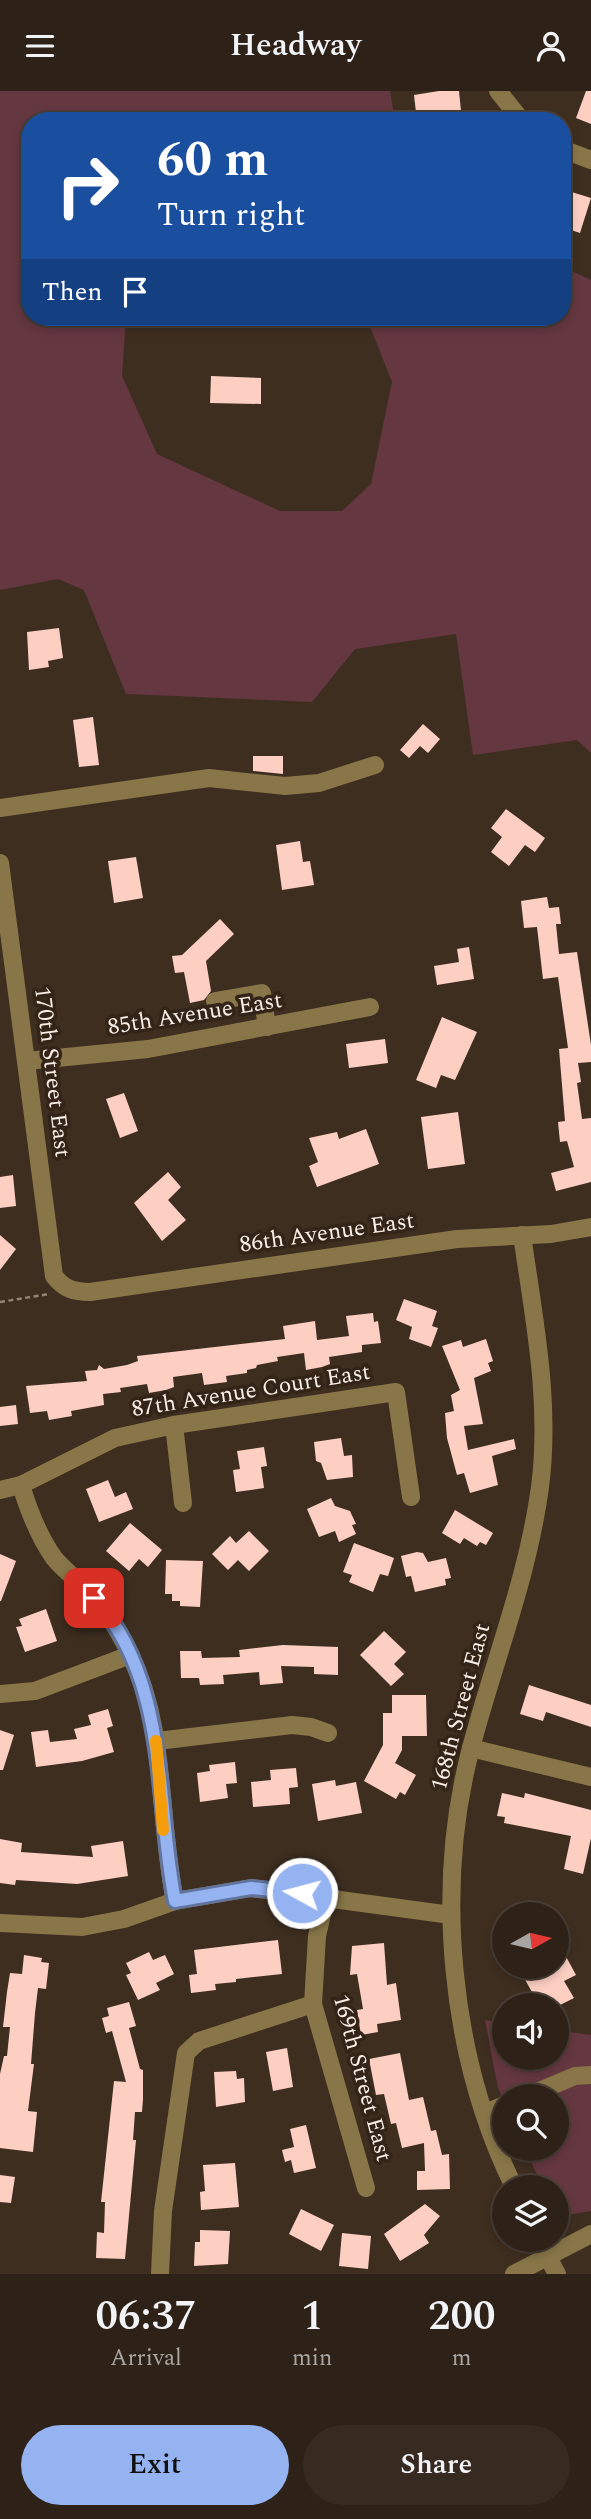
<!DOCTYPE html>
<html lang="en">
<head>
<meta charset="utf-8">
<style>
	:root { --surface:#2e2218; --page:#362a21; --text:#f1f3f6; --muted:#a7a4a2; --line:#493f37; --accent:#95b2f1 }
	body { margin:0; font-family:Spectral,serif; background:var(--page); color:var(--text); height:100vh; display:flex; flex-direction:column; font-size:26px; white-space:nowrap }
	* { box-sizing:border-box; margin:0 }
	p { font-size:23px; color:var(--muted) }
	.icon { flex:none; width:38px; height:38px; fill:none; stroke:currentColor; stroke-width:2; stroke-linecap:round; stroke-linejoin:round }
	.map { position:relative; height:2183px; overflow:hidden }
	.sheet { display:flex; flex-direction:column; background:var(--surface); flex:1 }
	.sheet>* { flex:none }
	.banner { position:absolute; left:21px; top:21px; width:550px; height:214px; border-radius:28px; box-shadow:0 4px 10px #0003,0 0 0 2px var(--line); background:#1a4fa0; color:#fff; overflow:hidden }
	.needle { width:46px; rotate:82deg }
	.tools { position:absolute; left:492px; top:1811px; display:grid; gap:14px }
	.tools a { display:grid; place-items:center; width:77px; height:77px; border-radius:50%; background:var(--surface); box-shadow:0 4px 10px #0003,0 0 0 2px var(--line); font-size:35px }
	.pin { position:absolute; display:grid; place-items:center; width:60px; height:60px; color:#fff; margin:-30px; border-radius:14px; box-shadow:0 4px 10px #0006 }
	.me { position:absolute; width:77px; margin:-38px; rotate:277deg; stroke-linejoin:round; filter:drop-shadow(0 0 5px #0008) }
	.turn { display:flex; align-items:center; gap:24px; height:147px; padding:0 21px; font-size:32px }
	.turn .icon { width:91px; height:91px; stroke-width:2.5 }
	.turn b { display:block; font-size:49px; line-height:60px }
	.then { display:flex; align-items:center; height:66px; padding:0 21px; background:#0003; gap:14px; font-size:26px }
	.eta { display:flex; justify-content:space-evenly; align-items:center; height:119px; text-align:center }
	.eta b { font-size:42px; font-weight:600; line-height:49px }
	.action { display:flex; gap:14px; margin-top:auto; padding:14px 21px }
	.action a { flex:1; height:80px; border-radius:42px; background:var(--accent); color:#111; font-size:28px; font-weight:600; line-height:80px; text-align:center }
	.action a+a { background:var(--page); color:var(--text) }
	header { display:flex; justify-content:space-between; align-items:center; height:91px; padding:0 21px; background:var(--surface); font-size:32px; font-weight:600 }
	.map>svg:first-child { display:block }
</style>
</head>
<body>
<header><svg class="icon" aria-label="menu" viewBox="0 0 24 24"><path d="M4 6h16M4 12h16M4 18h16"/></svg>Headway<svg class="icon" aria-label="person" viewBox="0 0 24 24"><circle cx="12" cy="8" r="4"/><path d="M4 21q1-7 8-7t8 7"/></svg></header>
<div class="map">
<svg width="591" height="2183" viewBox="0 0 591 2183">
	<rect width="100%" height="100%" fill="#3e2e20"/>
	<g fill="#653741">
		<polygon points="0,0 390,0 395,30 30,30 30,226 126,226 122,285 157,363 280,420 342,420 371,393 392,291 369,233 357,226 562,226 562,176 591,189 591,662 577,649 473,664 456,543 355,558 312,611 126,603 84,499 58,488 0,499"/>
		<polygon points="485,1929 504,1932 504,1967 556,1967 557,1939 591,1944 591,2120 562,2125 557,2120 556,2096 543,2096 525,2058 556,2058 556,2006 504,2006 504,2011 498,1997"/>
	</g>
	<g fill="#fdcfc3">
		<polygon points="439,0 459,0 462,30 417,30 414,4"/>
		<polygon points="586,0 591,0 591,33 576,27"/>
		<polygon points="562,98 591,107 580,142 562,136"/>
		<polygon points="211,285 261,287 261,313 210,312"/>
		<polygon points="59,537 63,567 48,570 49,576 29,579 27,541"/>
		<polygon points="93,626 99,674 79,676 73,629"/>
		<polygon points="423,633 440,648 428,662 420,655 409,667 400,659"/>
		<polygon points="253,665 283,665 283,683 253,680"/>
		<polygon points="506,718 545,747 535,761 525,754 509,775 491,761 502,746 491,737"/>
		<polygon points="300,750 303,771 310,770 314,794 282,799 276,754"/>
		<polygon points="136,766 143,807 114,812 108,770"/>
		<polygon points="547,806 549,817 559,816 561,833 556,833 559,863 577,861 591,954 591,971 578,972 581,991 577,992 582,1028 591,1027 591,1091 556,1100 551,1082 574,1076 567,1050 560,1051 558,1031 565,1030 559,958 568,957 558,886 543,888 537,836 524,837 521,810"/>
		<polygon points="220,828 234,843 206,870 211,900 204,909 190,912 184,881 175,882 172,865 182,864"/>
		<polygon points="469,856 474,888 437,894 434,875 459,871 457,858"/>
		<polygon points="442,926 477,941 455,989 441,984 436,997 416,989"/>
		<polygon points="385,948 388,972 349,977 346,953"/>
		<polygon points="124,1002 138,1040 120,1047 106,1008"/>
		<polygon points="458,1021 465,1073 428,1078 421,1026"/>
		<polygon points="366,1038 379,1073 317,1096 309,1075 318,1071 309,1047 337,1041 339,1048"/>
		<polygon points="168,1081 181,1096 168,1109 186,1129 162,1150 134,1112"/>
		<polygon points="13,1084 16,1115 0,1117 0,1086"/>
		<polygon points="0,1144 16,1158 0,1179"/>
		<polygon points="404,1208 437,1220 432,1235 438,1237 431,1256 409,1248 412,1236 396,1229"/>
		<polygon points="373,1222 374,1231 378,1230 381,1252 362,1254 362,1261 329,1266 330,1273 322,1276 306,1279 304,1262 277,1266 278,1270 257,1274 256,1277 247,1279 247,1282 226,1285 227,1291 204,1294 202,1282 173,1286 174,1296 166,1299 149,1302 147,1293 120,1297 121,1301 103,1303 104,1314 71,1320 72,1325 49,1329 47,1320 30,1322 26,1295 87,1290 85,1280 97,1279 99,1274 104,1278 127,1274 138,1270 137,1265 285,1248 283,1235 315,1230 317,1249 349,1245 346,1225"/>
		<polygon points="486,1248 493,1270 488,1272 491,1280 474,1287 483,1333 464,1335 468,1359 514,1348 516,1358 492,1365 498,1394 470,1402 464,1382 457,1384 447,1347 445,1322 454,1320 451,1304 460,1299 442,1255 461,1249 463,1256"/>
		<polygon points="16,1314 18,1333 0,1335 0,1316"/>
		<polygon points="341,1347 344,1365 352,1364 353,1386 327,1389 321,1372 316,1370 314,1351"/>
		<polygon points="264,1356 267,1375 261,1376 264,1397 236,1401 233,1379 240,1378 237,1360"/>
		<polygon points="108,1389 115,1406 126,1401 133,1418 99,1431 86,1398"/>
		<polygon points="331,1407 335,1415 350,1420 356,1433 352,1434 356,1443 339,1451 335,1440 319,1446 307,1418"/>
		<polygon points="455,1419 493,1442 486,1454 480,1451 477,1455 464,1447 460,1453 442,1442"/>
		<polygon points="130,1432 162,1459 148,1476 139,1468 129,1480 106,1460"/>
		<polygon points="249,1440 269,1460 249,1480 238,1469 228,1479 212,1463 230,1445 236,1452"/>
		<polygon points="354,1452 394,1467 388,1485 380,1483 373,1501 349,1491 352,1484 343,1481"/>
		<polygon points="417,1461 423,1462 428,1471 446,1467 451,1487 445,1488 446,1494 415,1501 411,1485 406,1486 401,1465"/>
		<polygon points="0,1463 16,1470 1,1510 0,1510"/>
		<polygon points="166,1469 203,1470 200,1516 180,1515 180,1510 172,1510 172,1503 165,1503"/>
		<polygon points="46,1518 57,1550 25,1561 16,1536 22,1535 19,1528"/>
		<polygon points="384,1540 406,1561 394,1573 404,1583 391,1595 360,1564"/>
		<polygon points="283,1554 338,1556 338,1584 314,1583 314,1576 281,1575 283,1592 260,1594 259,1581 223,1584 224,1593 200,1594 199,1587 181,1587 180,1560 201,1560 202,1567 240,1566 239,1559"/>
		<polygon points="529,1594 591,1614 591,1636 546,1621 543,1630 520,1623"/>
		<polygon points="392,1604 426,1604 427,1645 402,1645 402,1659 395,1672 416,1684 405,1704 400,1701 396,1708 364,1690 383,1654 383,1622 392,1622"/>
		<polygon points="108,1618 113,1635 107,1637 114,1661 82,1670 36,1676 31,1641 48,1639 50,1651 77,1648 74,1638 91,1634 88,1624"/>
		<polygon points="0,1639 14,1644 3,1679 0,1679"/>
		<polygon points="235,1671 237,1692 226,1693 228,1707 200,1711 197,1682 210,1680 209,1674"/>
		<polygon points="296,1677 298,1696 289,1697 290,1713 253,1716 251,1691 271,1689 270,1679"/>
		<polygon points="335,1689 336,1695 356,1691 362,1722 318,1730 312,1693"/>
		<polygon points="502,1702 524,1707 525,1702 591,1719 591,1747 583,1783 564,1778 571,1745 504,1732 505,1726 497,1725"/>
		<polygon points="0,1748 22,1752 21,1761 93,1766 91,1755 123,1750 128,1785 77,1793 16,1789 15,1794 0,1792"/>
		<polygon points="556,1847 576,1884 564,1890 574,1907 560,1914 539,1914 522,1883 534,1876 556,1876"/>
		<polygon points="278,1849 282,1883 236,1888 236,1891 215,1893 216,1899 191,1902 189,1884 197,1883 194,1859"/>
		<polygon points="384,1852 387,1894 396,1892 401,1929 377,1933 378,1941 361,1944 357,1919 363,1918 357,1883 350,1884 352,1855"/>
		<polygon points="149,1861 153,1869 165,1864 174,1883 156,1892 160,1899 138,1909 126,1884 131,1882 126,1872"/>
		<polygon points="24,1864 42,1867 41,1871 49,1872 46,1898 38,1897 35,1922 31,1973 34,1973 28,2020 37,2021 33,2061 0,2057 0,1983 4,1965 7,1965 10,1936 3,1936 7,1901 10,1882 22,1883"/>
		<polygon points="129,1911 136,1935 129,1937 140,1978 143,1979 143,2008 142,2021 135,2021 133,2049 136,2049 125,2168 96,2167 97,2141 104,2142 105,2111 101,2111 114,1990 126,1991 112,1940 106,1942 102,1927 109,1925 107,1917"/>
		<polygon points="287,1957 293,1996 273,2000 266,1961"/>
		<polygon points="400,1962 409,2009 423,2006 431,2040 436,2039 442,2064 449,2063 450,2098 417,2099 417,2080 425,2080 424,2052 402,2057 396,2032 391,2033 384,2003 376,2004 369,1968"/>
		<polygon points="236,1980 237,1988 244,1987 245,2011 216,2016 214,1981"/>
		<polygon points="306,2034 316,2077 294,2082 291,2069 285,2071 282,2059 294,2056 290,2038"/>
		<polygon points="235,2072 239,2116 201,2119 200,2101 205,2100 203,2074"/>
		<polygon points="0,2084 15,2086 11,2112 0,2111"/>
		<polygon points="425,2113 440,2125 424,2144 429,2152 400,2170 384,2143"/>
		<polygon points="301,2118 334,2134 321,2160 289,2143"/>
		<polygon points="200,2139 230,2140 228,2173 194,2175 195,2151 200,2151"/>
		<polygon points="342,2142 371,2145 368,2178 339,2175"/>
	</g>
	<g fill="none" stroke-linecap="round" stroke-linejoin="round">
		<polyline stroke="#928479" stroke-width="2.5" stroke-dasharray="5 3.5" stroke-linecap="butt" points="0,1211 49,1203"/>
		<g stroke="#887648" stroke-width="18">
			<polyline points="498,0 522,30"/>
			<polyline points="562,58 591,69"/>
			<polyline points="0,717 209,687 285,695 319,692 375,674"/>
			<path d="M0,772L54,1185C64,1198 74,1201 90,1201L457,1148L551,1143L591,1136"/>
			<polyline points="215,910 262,902 267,936"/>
			<polyline points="26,970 148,958 370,916"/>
			<polyline points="174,1334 183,1412"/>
			<path d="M21,1394C29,1421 38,1444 54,1467C63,1478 75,1487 85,1497C104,1516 118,1538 130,1563C167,1639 158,1728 175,1810"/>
			<polyline points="0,1399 21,1394 115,1347 174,1334 396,1301 411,1406"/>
			<polyline points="0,1603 35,1600 130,1564"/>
			<polyline points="157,1650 292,1634 311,1636 328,1642"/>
			<polyline points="471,1657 591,1686"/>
			<polyline points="326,1806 317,1845 313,1913 366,2097"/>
			<polyline points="0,1832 82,1836 124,1828 175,1810 251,1797 451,1824"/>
			<polyline points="525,2006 575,1985 591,1984"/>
			<polyline points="486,2022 504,2014"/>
			<path d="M514,2096C450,1966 434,1797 471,1657C494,1570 528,1486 540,1396C551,1311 534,1228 522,1144"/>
			<polyline points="539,2149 557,2183"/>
			<polyline points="160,2183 163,2120 186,1962 199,1950 313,1913"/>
			<polyline points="514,2183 591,2143"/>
		</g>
	</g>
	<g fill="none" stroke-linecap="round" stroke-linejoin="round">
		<defs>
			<path id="route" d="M94,1507C169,1589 155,1709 175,1810L251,1797L302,1802"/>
		</defs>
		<use href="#route" stroke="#61749d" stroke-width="18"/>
		<use href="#route" stroke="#95b2f1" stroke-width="12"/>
		<polyline stroke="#f59e0b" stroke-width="12" points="156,1650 163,1739"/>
	</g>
	<g text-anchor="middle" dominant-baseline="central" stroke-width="7" stroke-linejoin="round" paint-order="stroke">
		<g font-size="23" fill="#f9eee6" stroke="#332417">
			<text transform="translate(195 923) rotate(-9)">85th Avenue East</text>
			<text transform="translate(52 981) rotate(83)">170th Street East</text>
			<text transform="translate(327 1142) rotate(-8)">86th Avenue East</text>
			<text transform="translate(251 1300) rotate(-9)">87th Avenue Court East</text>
			<text transform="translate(461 1616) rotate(-75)">168th Street East</text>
			<text transform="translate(362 1987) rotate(75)">169th Street East</text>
		</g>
	</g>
</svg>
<div class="tools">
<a><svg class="needle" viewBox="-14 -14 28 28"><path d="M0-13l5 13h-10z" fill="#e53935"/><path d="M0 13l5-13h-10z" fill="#a7a4a2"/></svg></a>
<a><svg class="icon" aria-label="sound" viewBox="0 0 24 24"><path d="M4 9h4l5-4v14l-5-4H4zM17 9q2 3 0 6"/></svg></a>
<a><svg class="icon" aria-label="search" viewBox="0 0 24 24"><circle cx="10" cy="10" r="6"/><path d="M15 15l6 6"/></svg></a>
<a><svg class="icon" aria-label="layers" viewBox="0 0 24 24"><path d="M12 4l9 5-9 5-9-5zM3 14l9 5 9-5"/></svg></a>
</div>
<div class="pin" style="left:94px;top:1507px;background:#d93025"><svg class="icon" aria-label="arrive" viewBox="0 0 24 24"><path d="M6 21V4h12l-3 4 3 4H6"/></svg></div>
<svg class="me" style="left:302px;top:1802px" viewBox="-20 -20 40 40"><circle r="17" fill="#95b2f1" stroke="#fff" stroke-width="3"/><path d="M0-11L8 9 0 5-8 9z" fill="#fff"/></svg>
<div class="banner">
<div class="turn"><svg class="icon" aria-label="right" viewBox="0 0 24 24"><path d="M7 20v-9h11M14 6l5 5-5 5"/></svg><div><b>60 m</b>Turn right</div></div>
<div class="then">Then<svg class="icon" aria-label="arrive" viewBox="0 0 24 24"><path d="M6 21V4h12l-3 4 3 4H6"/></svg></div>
</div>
</div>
<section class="sheet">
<div class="eta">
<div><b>06:37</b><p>Arrival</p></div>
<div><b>1</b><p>min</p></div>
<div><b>200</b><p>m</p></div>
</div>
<div class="action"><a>Exit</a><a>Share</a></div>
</section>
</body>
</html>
